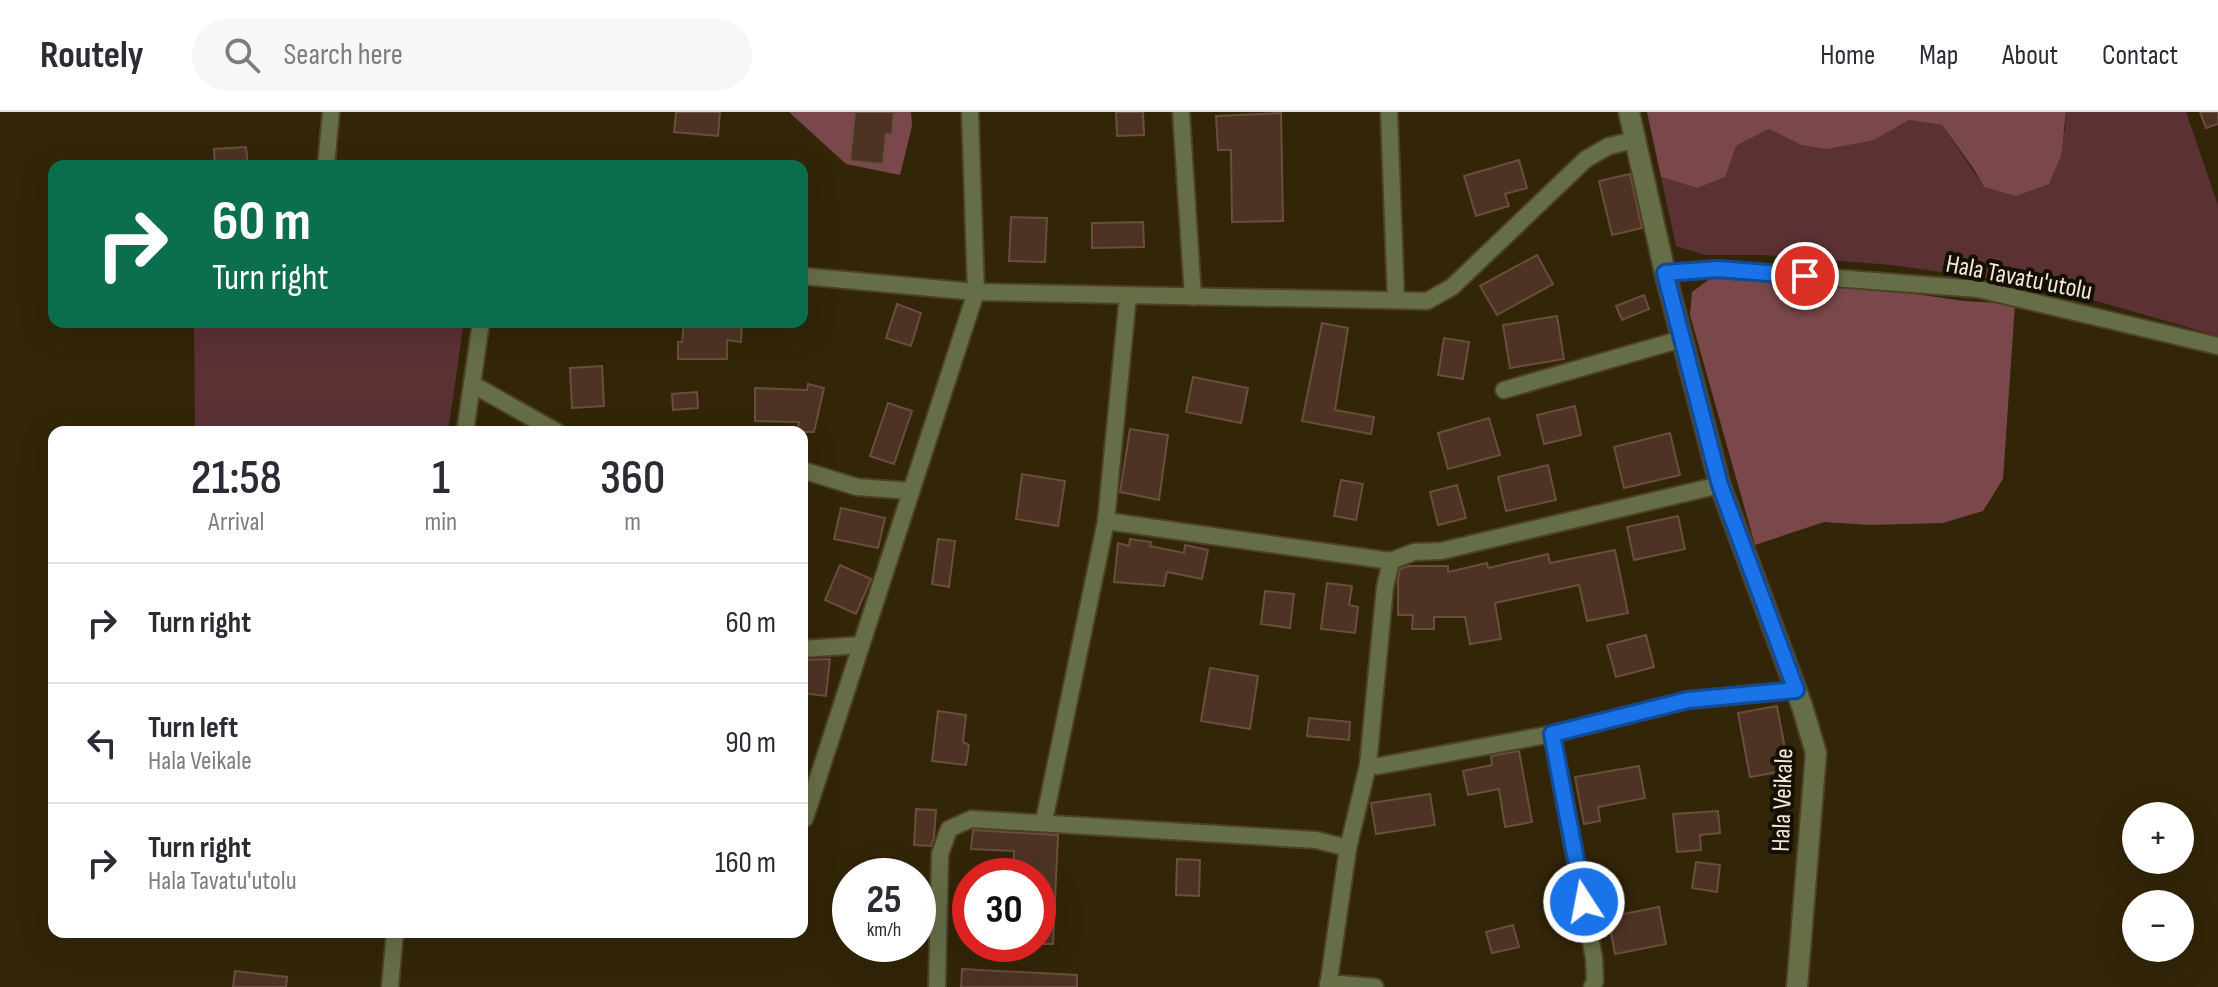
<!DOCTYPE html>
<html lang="en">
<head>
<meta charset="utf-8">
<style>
	:root { --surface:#fff; --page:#f7f7f7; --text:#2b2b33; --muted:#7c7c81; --line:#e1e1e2 }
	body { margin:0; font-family:"Sofia Sans Condensed",sans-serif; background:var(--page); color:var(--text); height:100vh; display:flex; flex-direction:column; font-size:30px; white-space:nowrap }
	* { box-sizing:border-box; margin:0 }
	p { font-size:26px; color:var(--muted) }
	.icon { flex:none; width:44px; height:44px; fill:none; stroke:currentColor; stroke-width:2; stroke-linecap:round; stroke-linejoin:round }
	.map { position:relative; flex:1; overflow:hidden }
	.panel { position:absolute; left:48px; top:314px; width:760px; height:512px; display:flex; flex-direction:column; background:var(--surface); border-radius:16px; box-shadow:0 8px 32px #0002 }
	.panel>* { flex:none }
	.banner { position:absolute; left:48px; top:48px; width:760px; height:168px; border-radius:16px; box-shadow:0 8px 32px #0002; background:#0b6e4f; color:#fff; overflow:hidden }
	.buttons { position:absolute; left:2122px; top:690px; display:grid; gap:16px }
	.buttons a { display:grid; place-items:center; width:72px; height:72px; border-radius:50%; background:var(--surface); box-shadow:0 8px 32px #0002; font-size:40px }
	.speed { position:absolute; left:832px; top:746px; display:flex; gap:16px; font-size:40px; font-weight:700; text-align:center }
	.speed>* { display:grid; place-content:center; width:104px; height:104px; border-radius:50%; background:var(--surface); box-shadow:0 8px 32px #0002; line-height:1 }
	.speed small { font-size:20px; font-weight:400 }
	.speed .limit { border:12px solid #d22; background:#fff; color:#111 }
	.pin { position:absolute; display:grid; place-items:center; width:68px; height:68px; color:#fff; margin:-34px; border:4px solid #fff; border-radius:50%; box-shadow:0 2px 8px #0007 }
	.me { position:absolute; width:88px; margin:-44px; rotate:349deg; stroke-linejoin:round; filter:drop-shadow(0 0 6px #0008) }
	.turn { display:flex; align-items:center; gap:28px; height:168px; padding:0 32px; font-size:36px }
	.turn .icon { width:104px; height:104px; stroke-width:2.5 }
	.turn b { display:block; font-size:56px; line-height:68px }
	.eta { display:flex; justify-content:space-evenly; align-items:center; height:136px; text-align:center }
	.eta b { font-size:48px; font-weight:600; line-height:56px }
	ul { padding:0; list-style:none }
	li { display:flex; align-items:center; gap:24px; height:120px; padding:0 32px; border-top:2px solid var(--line) }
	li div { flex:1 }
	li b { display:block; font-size:30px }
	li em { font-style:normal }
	header { display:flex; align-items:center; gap:48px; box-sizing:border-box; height:112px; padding:0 40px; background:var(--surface); border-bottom:2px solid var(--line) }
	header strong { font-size:38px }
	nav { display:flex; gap:44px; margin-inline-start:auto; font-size:28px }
	.search { width:560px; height:72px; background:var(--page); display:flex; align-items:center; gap:20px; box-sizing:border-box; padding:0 28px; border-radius:44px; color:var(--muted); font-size:30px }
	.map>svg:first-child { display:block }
</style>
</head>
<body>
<header>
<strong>Routely</strong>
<div class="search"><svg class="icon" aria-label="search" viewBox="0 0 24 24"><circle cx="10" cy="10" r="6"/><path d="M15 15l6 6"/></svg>Search here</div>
<nav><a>Home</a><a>Map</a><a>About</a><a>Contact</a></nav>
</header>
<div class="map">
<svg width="2218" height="875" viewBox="0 0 2218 875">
	<rect width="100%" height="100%" fill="#322508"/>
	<g fill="#5b3134">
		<polygon points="2066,0 2186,0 2218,93 2218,224 2044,174 1891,153 1765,143 1705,143 1676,134 1661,65 1697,76 1736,34 1769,17 1801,33 1873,28 1909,8 1942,13 1984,75 2065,19"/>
		<polygon points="194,210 464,210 448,320 195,320"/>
	</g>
	<g fill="#7a484b">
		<polygon points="789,0 911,0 912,14 900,63 846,52"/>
		<polygon points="1647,0 2066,0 2061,44 2049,72 2016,84 1984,75 1973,56 1942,13 1909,8 1874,28 1827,37 1801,33 1769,17 1736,34 1725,65 1697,76 1661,65"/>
		<polygon points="1711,166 1872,176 1965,189 2015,192 2003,367 1983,399 1943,411 1869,413 1824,410 1755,433 1690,203 1692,180"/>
	</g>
	<g fill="#4e3324" stroke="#6a4e3d" stroke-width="2">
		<polygon points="676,0 720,0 718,24 674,20"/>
		<polygon points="855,0 894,0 892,23 886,22 883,52 850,49"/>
		<polygon points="1116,0 1143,0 1144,23 1117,24"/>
		<polygon points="2200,0 2218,0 2218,12 2206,16"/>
		<polygon points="1281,1 1283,109 1232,110 1231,38 1218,38 1216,4"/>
		<polygon points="246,35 248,54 215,54 214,37"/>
		<polygon points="1519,48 1527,76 1505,82 1509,94 1476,104 1464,64"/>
		<polygon points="1630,62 1642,116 1612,123 1599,69"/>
		<polygon points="1011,105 1047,106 1045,150 1009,149"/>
		<polygon points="1143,110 1144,135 1092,136 1092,111"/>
		<polygon points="1537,143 1553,172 1497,203 1480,174"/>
		<polygon points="1644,183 1649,197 1622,208 1616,194"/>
		<polygon points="897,192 921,201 911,234 886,226"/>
		<polygon points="1557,204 1564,247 1510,256 1503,213"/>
		<polygon points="684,210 742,210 741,230 727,228 727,247 678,247 678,230 682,230"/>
		<polygon points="1322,211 1348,216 1335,298 1374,305 1371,322 1302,309"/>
		<polygon points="1444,226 1469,230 1463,267 1438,263"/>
		<polygon points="602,254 604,294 572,296 570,256"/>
		<polygon points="1193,265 1248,276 1241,311 1186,300"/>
		<polygon points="808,272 824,276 814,320 797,320 799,310 755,309 755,276 807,278"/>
		<polygon points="697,280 698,296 673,298 672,282"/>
		<polygon points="888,291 912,299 894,352 870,344"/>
		<polygon points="1575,294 1581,323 1544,332 1537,303"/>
		<polygon points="1489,306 1500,343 1448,357 1438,321"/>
		<polygon points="1130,317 1168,323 1159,388 1120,380"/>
		<polygon points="1670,321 1680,363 1624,376 1614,335"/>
		<polygon points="1548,353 1556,388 1506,399 1498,365"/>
		<polygon points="1022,362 1065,369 1058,414 1016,407"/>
		<polygon points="1341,368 1363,372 1356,408 1334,404"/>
		<polygon points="1457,373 1466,406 1438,413 1430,380"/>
		<polygon points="841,396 885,406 878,436 834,427"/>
		<polygon points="1678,404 1685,437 1634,448 1627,415"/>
		<polygon points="938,427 955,429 949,475 932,472"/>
		<polygon points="1130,427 1151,430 1150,434 1184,441 1185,433 1208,438 1202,467 1167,460 1164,474 1114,470 1118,431 1129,434"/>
		<polygon points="1615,438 1628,501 1587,509 1579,473 1495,491 1501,527 1470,532 1465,505 1434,505 1434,517 1412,517 1413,503 1398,503 1398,467 1400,457 1409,454 1448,454 1448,460 1487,451 1488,456 1548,442 1550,451"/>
		<polygon points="840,453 871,467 856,502 825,488"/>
		<polygon points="1327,471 1352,474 1349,493 1358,495 1355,521 1321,517"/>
		<polygon points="1265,479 1294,482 1290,516 1261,512"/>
		<polygon points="1646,523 1654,555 1616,565 1607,533"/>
		<polygon points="830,547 826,584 802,581 802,548"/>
		<polygon points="1210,556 1258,564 1250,617 1201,609"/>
		<polygon points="1777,594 1789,658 1750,665 1738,601"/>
		<polygon points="938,599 966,603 963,630 969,633 966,653 932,649"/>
		<polygon points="1309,606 1350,610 1349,628 1307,624"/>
		<polygon points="1519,639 1532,710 1505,715 1499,677 1468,683 1463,659 1492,653 1491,644"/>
		<polygon points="1639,654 1645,686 1598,695 1600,709 1584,712 1575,665"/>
		<polygon points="1430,682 1435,713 1376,722 1371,691"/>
		<polygon points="916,697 936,698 934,725 931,734 914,733"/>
		<polygon points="1718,699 1720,721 1700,723 1701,738 1677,740 1673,702"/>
		<polygon points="973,718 1058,723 1053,832 1038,832 1038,764 1013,764 1014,739 971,737"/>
		<polygon points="1177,747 1200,748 1199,784 1176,783"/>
		<polygon points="1696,750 1720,753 1717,780 1692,776"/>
		<polygon points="1659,795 1666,832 1615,842 1608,805"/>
		<polygon points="1513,813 1519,835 1492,841 1486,820"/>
		<polygon points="962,857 1077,863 1077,875 961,875"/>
		<polygon points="235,859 287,865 286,875 233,875"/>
	</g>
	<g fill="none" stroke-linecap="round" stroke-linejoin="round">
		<defs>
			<g id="minor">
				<polyline points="1181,0 1193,185"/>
				<polyline points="1389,0 1396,188"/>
				<polyline points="326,54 331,0"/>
				<polyline points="1665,161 1718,157 1978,177 2218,234"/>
				<polyline points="802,164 976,180 1427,189 1452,175 1586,47 1609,34 1635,28"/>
				<polyline points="472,272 557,320"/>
				<polyline points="1504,278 1682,227"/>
				<polyline points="465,320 481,210"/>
				<polyline points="802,358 857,375 911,379"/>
				<polyline points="1720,373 1441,439 1414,440 1391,449 1385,475 1368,653 1378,654 1552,622 1688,588 1796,578"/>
				<polyline points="1106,409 1391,449"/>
				<polyline points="802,537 861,533"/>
				<polyline points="1552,622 1594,846 1595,869 1592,875"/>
				<polyline points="802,706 805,706 976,180 970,0"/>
				<polyline points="1044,709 1106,409 1128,183"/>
				<polyline points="1348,736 1368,653"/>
				<polyline points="1328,871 1375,875"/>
				<polyline points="390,875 395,820"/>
				<polyline points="937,875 940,742 949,717 971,707 1316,728 1348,736 1328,875"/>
			</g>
			<polyline id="tertiary" points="1629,0 1665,161 1720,373 1802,594 1816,641 1797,875"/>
		</defs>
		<use href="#minor" stroke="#4d4025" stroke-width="20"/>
		<use href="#tertiary" stroke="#4d4025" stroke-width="24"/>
		<use href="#minor" stroke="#666e47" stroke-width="16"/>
		<use href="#tertiary" stroke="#666e47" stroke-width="20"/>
	</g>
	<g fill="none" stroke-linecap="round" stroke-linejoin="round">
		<defs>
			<polyline id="route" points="1584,790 1552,622 1688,588 1796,578 1720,373 1665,161 1718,157 1805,164"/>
		</defs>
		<use href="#route" stroke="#114b97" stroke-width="20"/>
		<use href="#route" stroke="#1a73e8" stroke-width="14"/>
	</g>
	<g text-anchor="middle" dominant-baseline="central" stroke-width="8" stroke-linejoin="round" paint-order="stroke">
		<g font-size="26" fill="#f2e9d9" stroke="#150f04">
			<text transform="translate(2019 166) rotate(11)">Hala Tavatu'utolu</text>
			<text transform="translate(1783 688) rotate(-88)">Hala Veikale</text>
		</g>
	</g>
</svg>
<div class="buttons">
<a>+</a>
<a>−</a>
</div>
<div class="speed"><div>25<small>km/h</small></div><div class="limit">30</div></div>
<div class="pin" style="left:1805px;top:164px;background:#d93025"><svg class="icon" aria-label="arrive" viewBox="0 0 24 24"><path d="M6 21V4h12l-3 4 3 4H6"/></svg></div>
<svg class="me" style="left:1584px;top:790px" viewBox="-20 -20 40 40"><circle r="17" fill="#1a73e8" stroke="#fff" stroke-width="3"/><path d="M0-11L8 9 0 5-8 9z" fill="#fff"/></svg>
<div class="banner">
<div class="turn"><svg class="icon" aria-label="right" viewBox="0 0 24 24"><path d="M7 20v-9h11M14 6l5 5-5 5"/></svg><div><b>60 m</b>Turn right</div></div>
</div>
<section class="panel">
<div class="eta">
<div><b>21:58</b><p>Arrival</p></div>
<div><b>1</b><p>min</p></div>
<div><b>360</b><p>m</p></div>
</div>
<ul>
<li><svg class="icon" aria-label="right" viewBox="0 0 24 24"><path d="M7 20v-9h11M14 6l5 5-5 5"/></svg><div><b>Turn right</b></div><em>60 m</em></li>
<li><svg class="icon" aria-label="left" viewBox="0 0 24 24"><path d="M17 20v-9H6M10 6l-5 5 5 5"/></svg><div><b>Turn left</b><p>Hala Veikale</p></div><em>90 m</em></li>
<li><svg class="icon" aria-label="right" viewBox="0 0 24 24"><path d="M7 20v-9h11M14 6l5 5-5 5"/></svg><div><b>Turn right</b><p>Hala Tavatu'utolu</p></div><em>160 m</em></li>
</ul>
</section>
</div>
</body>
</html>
